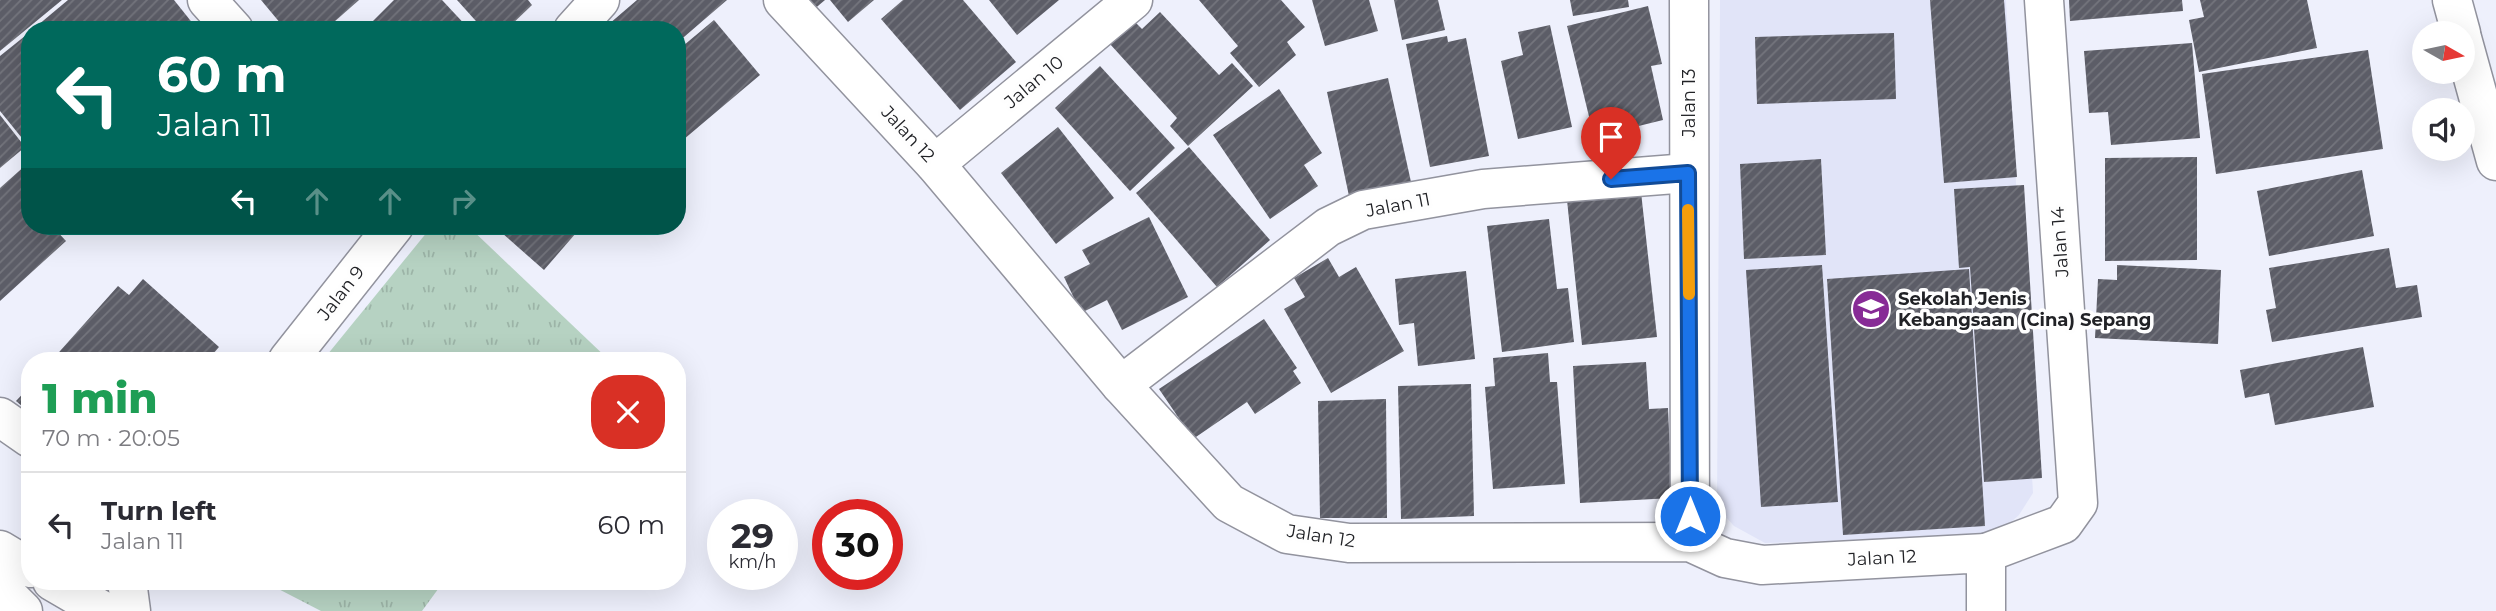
<!DOCTYPE html>
<html lang="en">
<head>
<meta charset="utf-8">
<style>
	:root { --surface:#fff; --page:#f7f7f7; --text:#2b2b33; --muted:#7c7c81; --line:#e1e1e2 }
	body { margin:0; font-family:Montserrat,sans-serif; background:var(--page); color:var(--text); height:100vh; display:flex; flex-direction:column; font-size:26px; white-space:nowrap }
	* { box-sizing:border-box; margin:0 }
	p { font-size:23px; color:var(--muted) }
	.icon { flex:none; width:38px; height:38px; fill:none; stroke:currentColor; stroke-width:2; stroke-linecap:round; stroke-linejoin:round }
	.map { position:relative; flex:1; overflow:hidden }
	.sheet { position:absolute; left:21px; top:352px; width:665px; height:238px; display:flex; flex-direction:column; background:var(--surface); border-radius:28px; box-shadow:0 7px 28px #0002 }
	.sheet>* { flex:none }
	.hud { position:absolute; left:21px; top:21px; width:665px; height:214px; border-radius:28px; box-shadow:0 7px 28px #0002; background:#00695c; color:#fff; overflow:hidden }
	.needle { width:46px; rotate:99deg }
	.tools { position:absolute; left:2412px; top:21px; display:grid; gap:14px }
	.tools a { display:grid; place-items:center; width:63px; height:63px; border-radius:50%; background:var(--surface); box-shadow:0 7px 28px #0002; font-size:35px }
	.speed { position:absolute; left:707px; top:499px; display:flex; gap:14px; font-size:35px; font-weight:700; text-align:center }
	.speed>* { display:grid; place-content:center; width:91px; height:91px; border-radius:50%; background:var(--surface); box-shadow:0 7px 28px #0002; line-height:1 }
	.speed small { font-size:18px; font-weight:400 }
	.speed .limit { border:10px solid #d22; background:#fff; color:#111 }
	.pin { position:absolute; display:grid; place-items:center; width:60px; height:60px; color:#fff; margin:-72px -30px; border-radius:50% 50% 50% 0; rotate:-45deg; box-shadow:0 0 7px #0007 }
	.pin .icon { rotate:45deg }
	.me { position:absolute; width:77px; margin:-38px; rotate:0deg; stroke-linejoin:round; filter:drop-shadow(0 0 5px #0008) }
	.turn { display:flex; align-items:center; gap:24px; height:147px; padding:0 21px; font-size:32px }
	.turn .icon { width:91px; height:91px; stroke-width:2.5 }
	.turn b { display:block; font-size:49px; line-height:60px }
	.lanes { display:flex; align-items:center; height:66px; padding:0 21px; background:#0003; justify-content:center; gap:35px; direction:ltr }
	.lanes .off { opacity:.35 }
	.round { display:grid; place-items:center; flex:none; width:74px; height:74px; border-radius:28px; background:var(--page) }
	.headline { display:flex; align-items:center; justify-content:space-between; height:119px; padding:0 21px }
	h1 { font-size:42px; font-weight:800; line-height:52px; color:#1e9e55 }
	ul { padding:0; list-style:none }
	li { display:flex; align-items:center; gap:21px; height:105px; padding:0 21px; border-top:2px solid var(--line) }
	li div { flex:1 }
	li b { display:block; font-size:26px }
	li em { font-style:normal }
	.map>svg:first-child { display:block }
</style>
</head>
<body>
<div class="map">
<svg width="2496" height="611" viewBox="0 0 2496 611">
	<defs>
		<pattern id="park-tufts" width="24" height="20" patternUnits="userSpaceOnUse" patternTransform="scale(1.75)"><rect width="24" height="20" fill="#b6d2c2"/><path d="M3 7l-1-3M5 7V3M7 7l1-3M15 17l-1-3M17 17v-4M19 17l1-3" fill="none" stroke="#9cb4a7"/></pattern>
		<pattern id="building-hatch" width="6" height="6" patternUnits="userSpaceOnUse" patternTransform="scale(1.75)"><rect width="6" height="6" fill="#5c5d67"/><path d="M-1 1l2-2M0 6l6-6M5 7l2-2" fill="none" stroke="#74757d"/></pattern>
	</defs>
	<rect width="100%" height="100%" fill="#eef0fc"/>
	<polygon fill="#e1e4f8" points="1720,0 2006,0 2033,493 2019,515 2001,531 1989,536 1765,543 1734,526 1717,507"/>
	<g fill="url(#park-tufts)">
		<polygon points="432,226 468,226 609,360 323,360"/>
		<polygon points="263,581 444,581 422,611 321,611"/>
	</g>
	<g fill="url(#building-hatch)">
		<polygon points="0,0 62,0 0,51"/>
		<polygon points="68,0 174,0 198,30 32,30"/>
		<polygon points="261,0 359,0 325,30 286,30"/>
		<polygon points="394,0 442,0 470,30 364,30"/>
		<polygon points="457,0 528,0 532,5 506,30 484,30"/>
		<polygon points="637,0 727,0 677,43 677,30 602,30"/>
		<polygon points="803,0 825,0 812,11"/>
		<polygon points="830,0 874,0 848,22"/>
		<polygon points="903,0 963,0 1016,62 960,110 881,19"/>
		<polygon points="989,0 1059,0 1017,35"/>
		<polygon points="1199,0 1281,0 1305,27 1287,42 1296,55 1259,87 1230,53 1238,46"/>
		<polygon points="1312,0 1369,0 1378,31 1325,46"/>
		<polygon points="1394,0 1438,0 1445,30 1402,40"/>
		<polygon points="1570,0 1628,0 1629,7 1573,16"/>
		<polygon points="1930,0 2004,0 2017,177 1944,183"/>
		<polygon points="2069,0 2182,0 2183,11 2070,21"/>
		<polygon points="2200,0 2307,0 2317,48 2199,72 2189,20 2204,17"/>
		<polygon points="1648,6 1662,64 1651,66 1663,120 1594,137 1567,26"/>
		<polygon points="1160,12 1219,75 1232,63 1253,86 1188,146 1170,126 1177,118 1110,44 1134,21 1142,29"/>
		<polygon points="714,20 760,75 677,145 677,51"/>
		<polygon points="1550,25 1572,127 1518,139 1501,61 1523,55 1518,32"/>
		<polygon points="30,32 30,148 0,111 0,56"/>
		<polygon points="1894,33 1896,99 1757,104 1755,37"/>
		<polygon points="1447,36 1448,42 1466,38 1489,156 1430,167 1406,44"/>
		<polygon points="2192,43 2200,138 2111,145 2108,112 2089,113 2084,51"/>
		<polygon points="2368,50 2383,149 2216,174 2202,74"/>
		<polygon points="1100,66 1175,148 1130,191 1055,108"/>
		<polygon points="1388,78 1411,182 1349,196 1327,92"/>
		<polygon points="1279,89 1322,153 1304,165 1318,186 1270,219 1213,135"/>
		<polygon points="0,115 25,147 0,168"/>
		<polygon points="1058,127 1114,198 1056,244 1001,173"/>
		<polygon points="1189,147 1270,240 1217,287 1136,193"/>
		<polygon points="2197,157 2197,260 2105,261 2105,158"/>
		<polygon points="1821,159 1826,255 1744,259 1740,164"/>
		<polygon points="28,163 30,226 52,226 66,241 0,301 0,188"/>
		<polygon points="2362,170 2374,236 2269,256 2257,191"/>
		<polygon points="2024,185 2042,478 1984,482 1970,267 1959,268 1954,189"/>
		<polygon points="1641,192 1657,337 1582,345 1567,200"/>
		<polygon points="1149,217 1188,297 1122,330 1107,300 1081,313 1064,277 1090,264 1082,250"/>
		<polygon points="1549,219 1557,289 1568,288 1574,342 1502,352 1487,226"/>
		<polygon points="111,226 125,226 116,233"/>
		<polygon points="494,226 582,226 544,270"/>
		<polygon points="2389,248 2396,288 2417,285 2422,317 2272,342 2266,310 2276,308 2269,268"/>
		<polygon points="1328,258 1339,277 1356,267 1404,351 1331,393 1284,309 1305,297 1294,278"/>
		<polygon points="1822,265 1838,502 1761,507 1746,270"/>
		<polygon points="2117,265 2221,270 2218,344 2095,338 2098,279 2117,280"/>
		<polygon points="1969,269 1985,526 1843,535 1827,279"/>
		<polygon points="1466,271 1475,359 1418,366 1414,323 1399,325 1395,279"/>
		<polygon points="143,279 219,347 208,360 52,360 118,286 129,295"/>
		<polygon points="1264,319 1297,368 1293,371 1301,383 1255,414 1247,402 1193,439 1159,389"/>
		<polygon points="2363,347 2374,407 2275,425 2269,393 2245,398 2240,370"/>
		<polygon points="1548,353 1550,382 1557,382 1565,484 1493,489 1485,387 1495,386 1493,358"/>
		<polygon points="1646,362 1649,409 1668,408 1672,498 1580,503 1573,366"/>
		<polygon points="1471,384 1474,516 1401,519 1398,386"/>
		<polygon points="30,386 30,413 16,401"/>
		<polygon points="1386,399 1387,518 1320,518 1318,401"/>
	</g>
	<g fill="none" stroke-linecap="round" stroke-linejoin="round">
		<defs>
			<g id="minor">
				<polyline points="207,0 234,30"/>
				<polyline points="783,0 935,164 1121,385 1229,503 1287,534 1349,543 1690,542 1725,558 1762,565 1986,553 1986,611"/>
				<polyline points="1689,0 1690,542"/>
				<polyline points="2452,0 2461,33"/>
				<polyline points="573,30 600,0"/>
				<polyline points="2462,38 2496,161"/>
				<polyline points="935,164 1133,0"/>
				<polyline points="288,360 394,226"/>
				<polyline points="1121,385 1328,227 1363,210 1483,189 1688,173"/>
				<polyline points="0,417 30,438"/>
				<polyline points="0,550 30,568"/>
				<polyline points="1986,553 2063,524 2078,503 2044,0"/>
				<polyline points="52,581 103,611"/>
				<polyline points="127,581 131,611"/>
			</g>
			<polyline id="major" points="0,588 23,611"/>
		</defs>
		<use href="#minor" stroke="#92939e" stroke-width="41"/>
		<use href="#major" stroke="#92939e" stroke-width="41"/>
		<use href="#minor" stroke="#fff" stroke-width="38"/>
		<use href="#major" stroke="#fff" stroke-width="38"/>
	</g>
	<g fill="none" stroke-linecap="round" stroke-linejoin="round">
		<defs>
			<polyline id="route" points="1611,179 1688,173 1690,516"/>
		</defs>
		<use href="#route" stroke="#114b97" stroke-width="18"/>
		<use href="#route" stroke="#1a73e8" stroke-width="12"/>
		<polyline stroke="#f59e0b" stroke-width="12" points="1688,210 1689,294"/>
	</g>
	<defs>
		<symbol id="school-disc" viewBox="-11 -11 22 22"><circle r="9.5" fill="#872b96" stroke="#fefefe"/><path d="M0-5L7-2L0 1L-7-2ZM-4 1L0 2.5L4 1V4Q0 6-4 4Z" fill="#fff"/></symbol>
	</defs>
	<g fill-rule="evenodd">
		<use href="#school-disc" x="1849" y="287" width="44" height="44"/>
	</g>
	<g text-anchor="middle" dominant-baseline="central" stroke-width="7" stroke-linejoin="round" paint-order="stroke">
		<g font-size="18" fill="#212226" stroke="#fefefe">
			<text transform="translate(1034 82) rotate(-40)">Jalan 10</text>
			<text transform="translate(1689 103) rotate(-90)">Jalan 13</text>
			<text transform="translate(908 134) rotate(47)">Jalan 12</text>
			<text transform="translate(1398 205) rotate(-11)">Jalan 11</text>
			<text transform="translate(2060 242) rotate(-94)">Jalan 14</text>
			<text transform="translate(341 293) rotate(-52)">Jalan 9</text>
			<text transform="translate(1321 536) rotate(9)">Jalan 12</text>
			<text transform="translate(1882 558) rotate(-3)">Jalan 12</text>
		</g>
		<g font-size="18" font-weight="bold" fill="#212226" stroke="#fefefe" text-anchor="start">
			<text x="1898" y="299">Sekolah Jenis<tspan x="1898" dy="21">Kebangsaan (Cina) Sepang</tspan></text>
		</g>
	</g>
</svg>
<div class="tools">
<a><svg class="needle" viewBox="-14 -14 28 28"><path d="M0-13l5 13h-10z" fill="#e53935"/><path d="M0 13l5-13h-10z" fill="#7c7c81"/></svg></a>
<a><svg class="icon" aria-label="sound" viewBox="0 0 24 24"><path d="M4 9h4l5-4v14l-5-4H4zM17 9q2 3 0 6"/></svg></a>
</div>
<div class="speed"><div>29<small>km/h</small></div><div class="limit">30</div></div>
<div class="pin" style="left:1611px;top:179px;background:#d93025"><svg class="icon" aria-label="arrive" viewBox="0 0 24 24"><path d="M6 21V4h12l-3 4 3 4H6"/></svg></div>
<svg class="me" style="left:1690px;top:516px" viewBox="-20 -20 40 40"><circle r="17" fill="#1a73e8" stroke="#fff" stroke-width="3"/><path d="M0-11L8 9 0 5-8 9z" fill="#fff"/></svg>
<div class="hud">
<div class="turn"><svg class="icon" aria-label="left" viewBox="0 0 24 24"><path d="M17 20v-9H6M10 6l-5 5 5 5"/></svg><div><b>60 m</b>Jalan 11</div></div>
<div class="lanes"><svg class="icon" aria-label="left" viewBox="0 0 24 24"><path d="M17 20v-9H6M10 6l-5 5 5 5"/></svg><svg class="icon off" aria-label="ahead" viewBox="0 0 24 24"><path d="M12 20V5M6 11l6-6 6 6"/></svg><svg class="icon off" aria-label="ahead" viewBox="0 0 24 24"><path d="M12 20V5M6 11l6-6 6 6"/></svg><svg class="icon off" aria-label="right" viewBox="0 0 24 24"><path d="M7 20v-9h11M14 6l5 5-5 5"/></svg></div>
</div>
<section class="sheet">
<div class="headline"><div><h1>1 min</h1><p>70 m · 20:05</p></div><a class="round" style="background:#d93025;color:#fff"><svg class="icon" aria-label="close" viewBox="0 0 24 24"><path d="M6 6l12 12M18 6L6 18"/></svg></a></div>
<ul>
<li><svg class="icon" aria-label="left" viewBox="0 0 24 24"><path d="M17 20v-9H6M10 6l-5 5 5 5"/></svg><div><b>Turn left</b><p>Jalan 11</p></div><em>60 m</em></li>
</ul>
</section>
</div>
</body>
</html>
